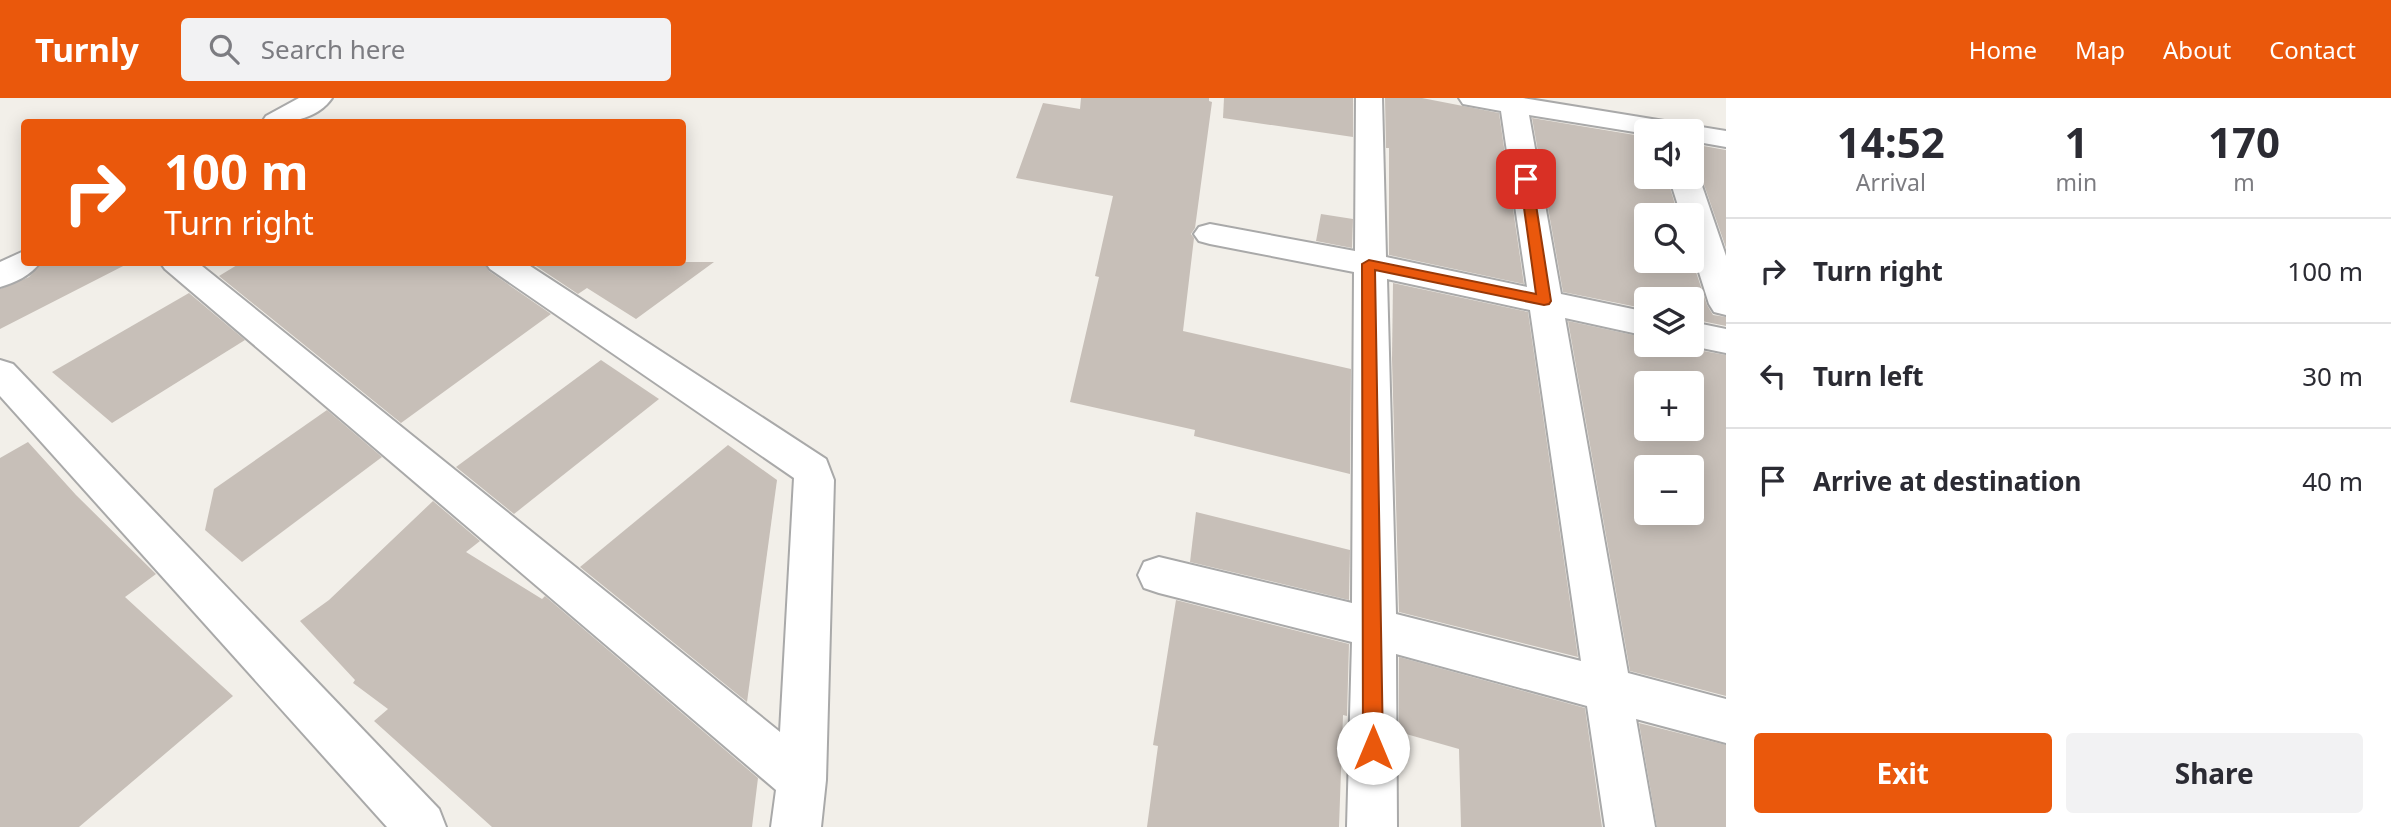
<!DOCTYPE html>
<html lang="en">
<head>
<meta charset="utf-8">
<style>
	:root { --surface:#fff; --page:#f2f2f3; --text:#2b2b33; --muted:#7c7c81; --line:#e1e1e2; --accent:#ea580c }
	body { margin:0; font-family:"Noto Sans",sans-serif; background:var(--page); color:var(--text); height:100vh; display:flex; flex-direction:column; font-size:26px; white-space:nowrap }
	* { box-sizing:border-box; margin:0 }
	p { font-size:23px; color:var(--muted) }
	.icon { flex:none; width:38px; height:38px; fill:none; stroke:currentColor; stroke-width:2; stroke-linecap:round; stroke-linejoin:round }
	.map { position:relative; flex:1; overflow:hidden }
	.side { display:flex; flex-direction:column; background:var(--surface); width:665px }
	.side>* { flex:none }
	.guide { position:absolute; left:21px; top:21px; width:665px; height:147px; border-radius:7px; box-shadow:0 4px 18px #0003; background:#ea580c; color:#fff; overflow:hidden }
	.buttons { position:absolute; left:1634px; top:21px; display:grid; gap:14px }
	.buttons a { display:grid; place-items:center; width:70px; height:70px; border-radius:7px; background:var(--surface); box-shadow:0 4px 18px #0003; font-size:35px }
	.pin { position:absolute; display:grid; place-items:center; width:60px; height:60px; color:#fff; margin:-30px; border-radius:14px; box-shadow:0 4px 10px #0006 }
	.me { position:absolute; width:77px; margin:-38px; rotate:0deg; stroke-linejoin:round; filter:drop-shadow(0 0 5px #0008) }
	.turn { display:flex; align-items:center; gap:24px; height:147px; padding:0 28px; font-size:32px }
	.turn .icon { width:91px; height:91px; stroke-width:2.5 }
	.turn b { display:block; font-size:49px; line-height:60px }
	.eta { display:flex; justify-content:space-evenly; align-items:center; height:119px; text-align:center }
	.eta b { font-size:42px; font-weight:700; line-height:49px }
	.primary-button { display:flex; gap:14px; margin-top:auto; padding:14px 28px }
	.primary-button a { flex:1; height:80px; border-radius:7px; background:var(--accent); color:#fff; font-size:28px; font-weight:700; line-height:80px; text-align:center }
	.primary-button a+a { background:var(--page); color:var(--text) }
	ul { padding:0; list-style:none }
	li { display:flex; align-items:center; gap:21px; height:105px; padding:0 28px; border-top:2px solid var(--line) }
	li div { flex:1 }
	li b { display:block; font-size:26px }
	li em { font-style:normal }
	header { display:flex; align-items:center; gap:42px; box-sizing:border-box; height:98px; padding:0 35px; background:var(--accent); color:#fff }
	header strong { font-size:33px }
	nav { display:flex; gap:38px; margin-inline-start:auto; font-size:24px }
	.search { width:490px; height:63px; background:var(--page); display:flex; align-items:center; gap:18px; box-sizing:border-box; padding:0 24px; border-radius:7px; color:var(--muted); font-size:26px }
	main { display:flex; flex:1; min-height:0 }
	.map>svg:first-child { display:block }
</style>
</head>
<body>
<header>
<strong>Turnly</strong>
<div class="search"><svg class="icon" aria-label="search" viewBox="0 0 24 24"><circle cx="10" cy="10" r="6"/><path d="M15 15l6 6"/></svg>Search here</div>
<nav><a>Home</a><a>Map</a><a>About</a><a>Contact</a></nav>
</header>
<main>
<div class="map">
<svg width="1726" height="729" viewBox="0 0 1726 729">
	<rect width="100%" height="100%" fill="#f2efe9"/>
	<g fill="#c7bfb8" fill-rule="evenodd">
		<polygon points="1081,0 1209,0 1209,3 1212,4 1195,130 1191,136 1194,140 1183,233 1351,271 1350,376 1194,338 1195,332 1070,304 1099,179 1095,178 1113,98 1016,80 1043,5 1080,11"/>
		<polygon points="1224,0 1353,0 1353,39 1223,20"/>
		<polygon points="1385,0 1422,0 1499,15 1524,186 1389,157 1389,50 1386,50"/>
		<polygon points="1532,20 1647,39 1647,79 1667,79 1678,117 1647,117 1647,163 1692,162 1707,207 1713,217 1726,219 1726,228 1692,221 1692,201 1647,201 1647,211 1563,194"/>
		<polygon points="1692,46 1726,52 1726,150 1701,78 1692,69"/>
		<polygon points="1321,116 1353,121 1352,150 1316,143"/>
		<polygon points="42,164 131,164 0,231 0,191 29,179"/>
		<polygon points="242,164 483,164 489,173 551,216 401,325 219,178"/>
		<polygon points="530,164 714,164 636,221 587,190 578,196"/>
		<polygon points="1393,185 1528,214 1578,559 1399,514 1392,261"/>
		<polygon points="189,195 245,242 112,325 52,274"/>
		<path d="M1568,223L1647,240V247H1684L1686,250L1726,257V598L1630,573ZM1647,285H1692V331H1647ZM1647,369H1692V415H1647Z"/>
		<polygon points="601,262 659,301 514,416 456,369"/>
		<polygon points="327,312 382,359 242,464 205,432 214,391"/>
		<polygon points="28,344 76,397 156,476 125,499 233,598 79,729 0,729 0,360"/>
		<polygon points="728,347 777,382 747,604 580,469"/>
		<polygon points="433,403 480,443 466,454 542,501 545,498 758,680 752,729 492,729 374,623 388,611 353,585 355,582 300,523 329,502"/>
		<polygon points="1196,414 1350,452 1349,502 1190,464"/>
		<polygon points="1176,502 1349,546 1347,618 1343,617 1339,729 1147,729 1158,648 1153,647"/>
		<polygon points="1399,559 1585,610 1602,729 1461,729 1459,651 1399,634"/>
		<polygon points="1639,625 1726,647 1726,729 1657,729"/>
	</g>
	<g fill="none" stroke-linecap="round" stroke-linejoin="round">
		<defs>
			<g id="minor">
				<path d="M299,0H332C317,22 286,26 262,24L266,18Z"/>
				<path d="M1356,0H1382L1386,159L1527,189L1501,13L1463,6L1459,0H1523L1726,33V49L1692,43V33H1647V36L1529,17L1561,196L1647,214V238L1565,220L1628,575L1726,601V645L1636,621L1655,729H1605L1587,608L1396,556L1397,729H1347L1352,544L1159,495L1144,490L1138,477L1144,464L1159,459L1352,505L1354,174L1210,146L1199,143L1194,136L1199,129L1210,126L1355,153ZM1387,181L1530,212L1581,563L1396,516Z"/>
				<polygon points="1692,72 1699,79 1726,158 1726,217 1714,214 1709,206 1692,152 1692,117 1681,117 1669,79 1692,79"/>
				<path d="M24,153V164H40C32,177 14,185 0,189V164Z"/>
				<polygon points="160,164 197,164 780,634 794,380 490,171 485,164 524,164 826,361 834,382 826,682 821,729 771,729 776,692 165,171"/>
				<polygon points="1692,224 1726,231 1726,255 1687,247 1692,247"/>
				<polygon points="0,262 13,266 439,711 446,729 387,729 0,298"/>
			</g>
		</defs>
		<use href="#minor" stroke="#a9a9a9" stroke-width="4"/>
		<use href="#minor" fill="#fff" fill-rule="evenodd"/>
	</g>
	<polygon fill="#ea580c" stroke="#983908" stroke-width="2" points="1526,78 1532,81 1551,203 1549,206 1544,207 1375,172 1383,650 1380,657 1373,660 1366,657 1363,650 1362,166 1369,162 1536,196 1520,81"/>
</svg>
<div class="buttons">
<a><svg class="icon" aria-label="sound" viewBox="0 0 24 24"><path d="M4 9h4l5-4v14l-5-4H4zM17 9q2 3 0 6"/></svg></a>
<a><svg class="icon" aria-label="search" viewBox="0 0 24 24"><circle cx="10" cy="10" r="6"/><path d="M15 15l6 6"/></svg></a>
<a><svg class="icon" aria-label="layers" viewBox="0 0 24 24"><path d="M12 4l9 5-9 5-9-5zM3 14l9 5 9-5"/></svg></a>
<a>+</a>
<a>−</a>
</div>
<div class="pin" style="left:1526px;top:81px;background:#d93025"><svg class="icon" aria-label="arrive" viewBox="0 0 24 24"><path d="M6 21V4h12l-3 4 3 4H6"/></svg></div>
<svg class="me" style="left:1373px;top:650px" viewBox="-20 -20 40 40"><circle r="19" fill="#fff"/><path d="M0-13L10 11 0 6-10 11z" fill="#ea580c"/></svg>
<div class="guide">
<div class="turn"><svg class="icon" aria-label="right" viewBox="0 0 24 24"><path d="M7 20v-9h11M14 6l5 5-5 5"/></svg><div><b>100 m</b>Turn right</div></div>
</div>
</div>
<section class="side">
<div class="eta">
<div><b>14:52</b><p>Arrival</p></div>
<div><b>1</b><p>min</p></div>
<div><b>170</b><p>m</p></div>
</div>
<ul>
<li><svg class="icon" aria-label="right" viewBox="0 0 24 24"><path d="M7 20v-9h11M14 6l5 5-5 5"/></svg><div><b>Turn right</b></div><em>100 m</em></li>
<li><svg class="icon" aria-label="left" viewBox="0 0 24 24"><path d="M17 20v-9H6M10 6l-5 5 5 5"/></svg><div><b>Turn left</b></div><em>30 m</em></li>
<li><svg class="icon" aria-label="arrive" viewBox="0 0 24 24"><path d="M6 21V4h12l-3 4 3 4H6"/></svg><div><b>Arrive at destination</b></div><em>40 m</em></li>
</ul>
<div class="primary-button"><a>Exit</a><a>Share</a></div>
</section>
</main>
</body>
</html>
